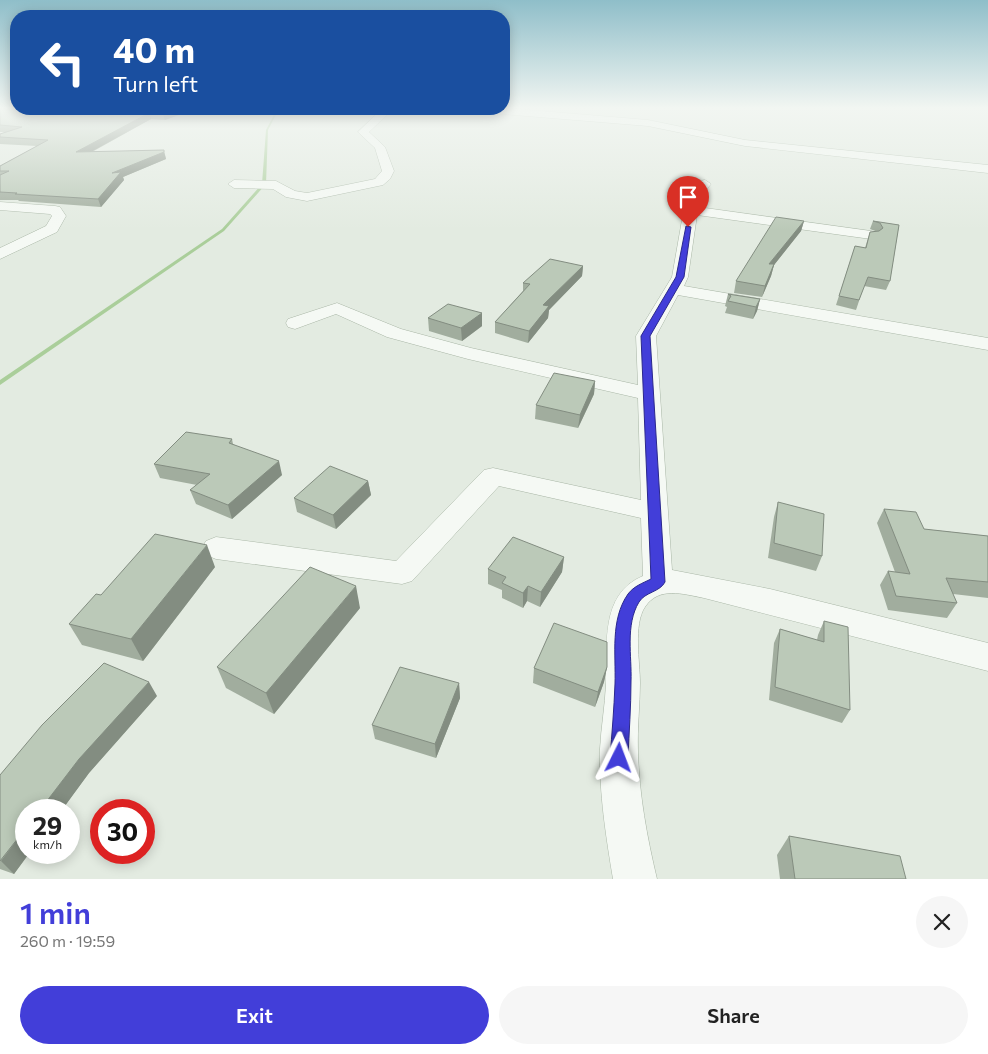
<!DOCTYPE html>
<html lang="en">
<head>
<meta charset="utf-8">
<style>
	:root { --surface:#fff; --page:#f6f6f6; --text:#222; --muted:#767676; --accent:#423ed9 }
	body { margin:0; font-family:Commissioner,sans-serif; background:var(--page); color:var(--text); height:100vh; display:flex; flex-direction:column; font-size:19px; white-space:nowrap }
	* { box-sizing:border-box; margin:0 }
	p { font-size:16px; color:var(--muted) }
	.icon { flex:none; width:28px; height:28px; fill:none; stroke:currentColor; stroke-width:2; stroke-linecap:round; stroke-linejoin:round }
	.map { position:relative; height:879px; overflow:hidden }
	.side { display:flex; flex-direction:column; background:var(--surface); flex:1 }
	.side>* { flex:none }
	.hud { position:absolute; left:10px; top:10px; width:500px; height:105px; border-radius:20px; box-shadow:0 2px 12px #0003; background:#1a4fa0; color:#fff; overflow:hidden }
	.speed { position:absolute; left:15px; top:799px; display:flex; gap:10px; font-size:25px; font-weight:700; text-align:center }
	.speed>* { display:grid; place-content:center; width:65px; height:65px; border-radius:50%; background:var(--surface); box-shadow:0 2px 12px #0003; line-height:1 }
	.speed small { font-size:12px; font-weight:400 }
	.speed .limit { border:8px solid #d22; background:#fff; color:#111 }
	.pin { position:absolute; display:grid; place-items:center; width:42px; height:42px; color:#fff; margin:-51px -21px; border-radius:50% 50% 50% 0; rotate:-45deg; box-shadow:0 0 5px #0007 }
	.pin .icon { rotate:45deg }
	.me { position:absolute; width:55px; margin:-28px; rotate:3deg; stroke-linejoin:round; filter:drop-shadow(0 0 4px #0008) }
	.turn { display:flex; align-items:center; gap:18px; height:105px; padding:0 20px; font-size:22px }
	.turn .icon { width:65px; height:65px; stroke-width:2.5 }
	.turn b { display:block; font-size:35px; line-height:42px }
	.round { display:grid; place-items:center; flex:none; width:52px; height:52px; border-radius:26px; background:var(--page) }
	.overview { display:flex; align-items:center; justify-content:space-between; height:85px; padding:0 20px }
	h1 { font-size:30px; font-weight:600; line-height:38px; color:var(--accent) }
	.primary-button { display:flex; gap:10px; margin-top:auto; padding:10px 20px }
	.primary-button a { flex:1; height:58px; border-radius:30px; background:var(--accent); color:#fff; font-size:20px; font-weight:600; line-height:58px; text-align:center }
	.primary-button a+a { background:var(--page); color:var(--text) }
	.map>svg:first-child { display:block }
</style>
</head>
<body>
<div class="map">
<svg width="988" height="879" viewBox="0 0 988 879">
	<rect width="100%" height="100%" fill="#e3ebe1"/>
	<g fill="none" stroke-linecap="round" stroke-linejoin="round">
		<polygon fill="#aace9a" fill-rule="evenodd" points="277,109 279,109 268,130 266,184 224,231 0,385 0,380 222,229 262,184 266,130"/>
		<defs>
			<g id="minor">
				<polygon points="504,108 648,120 745,140 988,165 988,173 745,146 648,126 478,112 473,109"/>
				<polygon points="382,109 393,109 369,132 385,147 394,171 390,179 383,185 307,201 286,197 273,189 234,188 228,184 234,180 276,181 295,191 307,193 375,179 382,171 375,148 358,132"/>
				<path d="M705,180L711,184L699,198L698,207L871,231L876,232L878,235L876,238L871,239L697,215L688,277L684,286L988,338V350L678,295L656,336L672,570L770,589L988,643V671L704,598C683,594 659,586 645,607C633,625 640,662 640,683C640,705 637,728 638,751C639,794 647,837 657,879H613C606,837 599,793 600,749C601,728 605,706 606,684C608,647 599,594 643,576L641,518L499,486L412,581L402,584L216,559L206,555L202,548L206,541L216,537L396,561L484,470L493,468L641,500L638,398L468,359L387,337L336,314L295,329L288,327L286,323L288,319L337,303L401,329L471,348L638,385L636,336L672,277L686,197L701,181Z"/>
				<polygon points="0,202 55,206 60,207 66,216 57,232 0,259 0,248 46,226 52,216 50,214 0,210"/>
			</g>
		</defs>
		<use href="#minor" stroke="#a9b6a6" stroke-width="1"/>
		<use href="#minor" fill="#f5f9f4" fill-rule="evenodd"/>
	</g>
	<g fill="#a1ad9e">
		<polygon points="0,107 16,109 195,109 165,120 151,119 92,152 164,150 166,159 123,177 124,180 101,207 19,201 18,200 0,200 0,166 37,146 0,144 0,134 5,132 0,132"/>
		<polygon points="804,221 801,231 774,265 771,276 762,297 734,293 736,281"/>
		<polygon points="873,221 899,225 890,281 886,290 864,286 856,310 836,305 855,246 865,248 870,232 878,232 870,229"/>
		<polygon points="583,266 582,276 549,310 548,318 528,343 495,333 495,322 523,291 523,283"/>
		<polygon points="728,294 760,299 757,311 753,319 725,313 727,307 725,306"/>
		<polygon points="482,313 482,326 462,341 429,331 428,318"/>
		<polygon points="595,381 594,394 578,428 535,419 536,405"/>
		<polygon points="232,439 233,444 282,475 232,519 196,504 190,490 197,485 160,478 154,464"/>
		<polygon points="368,481 371,495 336,529 297,512 294,498"/>
		<polygon points="778,502 822,556 816,571 768,558 774,517"/>
		<polygon points="884,509 924,529 988,536 988,598 953,594 957,603 947,618 888,610 880,585 888,571 895,572 877,523"/>
		<polygon points="564,557 562,572 540,607 527,601 523,608 502,598 502,590 488,584 488,569"/>
		<polygon points="215,567 143,661 82,645 69,624 101,595"/>
		<polygon points="360,608 274,714 226,688 217,667"/>
		<polygon points="824,621 850,710 842,723 769,700 774,643 780,629 817,640 818,635"/>
		<polygon points="607,667 604,682 595,707 533,683 534,668"/>
		<polygon points="459,683 460,698 436,758 375,739 372,725"/>
		<polygon points="157,696 89,773 14,874 0,869 0,775"/>
		<polygon points="789,836 906,879 780,879 777,855"/>
	</g>
	<g fill="#838d81">
		<polygon points="177,109 195,109 165,120 163,114"/>
		<polygon points="149,113 151,119 78,159 76,152"/>
		<polygon points="164,152 166,159 123,177 124,180 101,207 98,199 112,173"/>
		<polygon points="804,221 801,231 774,265 771,276 762,297 765,286 769,264"/>
		<polygon points="583,266 582,276 549,310 548,318 528,343 529,331 543,305"/>
		<polygon points="760,299 757,311 753,319 756,307"/>
		<polygon points="482,313 482,326 462,341 461,328"/>
		<polygon points="595,381 594,394 578,428 580,415"/>
		<polygon points="279,461 282,475 232,519 228,505"/>
		<polygon points="368,481 371,495 336,529 333,515"/>
		<polygon points="207,545 215,567 143,661 131,639"/>
		<polygon points="564,557 562,572 540,607 541,592"/>
		<polygon points="356,586 360,608 274,714 266,693"/>
		<polygon points="528,586 527,601 523,608 523,593"/>
		<polygon points="607,667 604,682 595,707 598,692"/>
		<polygon points="149,682 157,696 89,773 62,810 40,810 79,759"/>
		<polygon points="459,683 460,698 436,758 435,744"/>
		<polygon points="26,828 26,852 30,852 14,874 1,861"/>
	</g>
	<g fill="#bbc9b8" stroke="#838d81">
		<polygon points="0,107 16,107 16,109 177,109 163,114 149,113 76,152 164,150 164,152 112,173 121,172 98,199 15,194 17,193 0,192 0,175 9,171 0,171 0,166 48,140 0,137 0,134 22,127 0,125"/>
		<polygon points="776,217 804,221 769,264 774,264 765,286 736,281"/>
		<polygon points="873,221 899,225 890,281 868,277 859,300 839,296 855,246 866,248 870,232 879,231 883,228 880,223"/>
		<polygon points="550,259 583,266 543,305 549,306 529,331 495,322 530,284 523,283"/>
		<polygon points="728,294 760,299 756,307 728,301 731,296"/>
		<polygon points="448,304 482,313 461,328 428,318"/>
		<polygon points="554,373 595,381 580,415 536,405"/>
		<polygon points="186,432 232,439 229,443 279,461 228,505 190,490 210,474 154,464"/>
		<polygon points="330,466 368,481 333,515 294,498"/>
		<polygon points="778,502 824,514 822,556 774,543"/>
		<polygon points="884,509 916,512 924,529 988,536 988,582 946,578 957,603 896,596 888,571 910,574"/>
		<polygon points="155,534 207,545 131,639 69,624 96,594 101,595"/>
		<polygon points="513,537 564,557 541,592 528,586 523,593 502,583 506,577 488,569"/>
		<polygon points="310,567 356,586 266,693 217,667"/>
		<polygon points="824,621 848,627 850,710 775,687 780,629 824,642"/>
		<polygon points="554,623 607,642 607,667 598,692 534,668"/>
		<polygon points="104,663 149,682 79,759 40,810 26,810 26,828 0,861 0,775 42,725"/>
		<polygon points="400,667 459,683 435,744 372,725"/>
		<polygon points="789,836 900,856 906,879 795,879"/>
	</g>
	<linearGradient id="sky" x2="0" y2="1"><stop stop-color="#8fbec9"/><stop offset="0.47" stop-color="#f2f6f2"/><stop offset="1" stop-color="#f2f6f2" stop-opacity="0"/></linearGradient>
	<rect width="988" height="230" fill="url(#sky)"/>
	<path fill="#423ed9" stroke="#2b288d" d="M686,226L691,227L684,277L650,336L665,582C660,592 645,592 639,602C625,625 632,657 631,681C631,707 629,732 628,758L626,764L619,767L613,764L610,758C612,733 614,709 615,684C616,654 610,620 628,594C634,586 643,583 651,579L641,336L676,277Z"/>
</svg>
<div class="speed"><div>29<small>km/h</small></div><div class="limit">30</div></div>
<div class="pin" style="left:688px;top:227px;background:#d93025"><svg class="icon" aria-label="arrive" viewBox="0 0 24 24"><path d="M6 21V4h12l-3 4 3 4H6"/></svg></div>
<svg class="me" style="left:619px;top:758px" viewBox="-20 -20 40 40"><path d="M0-17L14 15 0 8-14 15z" fill="#423ed9" stroke="#fff" stroke-width="4"/></svg>
<div class="hud">
<div class="turn"><svg class="icon" aria-label="left" viewBox="0 0 24 24"><path d="M17 20v-9H6M10 6l-5 5 5 5"/></svg><div><b>40 m</b>Turn left</div></div>
</div>
</div>
<section class="side">
<div class="overview"><div><h1>1 min</h1><p>260 m · 19:59</p></div><a class="round"><svg class="icon" aria-label="close" viewBox="0 0 24 24"><path d="M6 6l12 12M18 6L6 18"/></svg></a></div>
<div class="primary-button"><a>Exit</a><a>Share</a></div>
</section>
</body>
</html>
